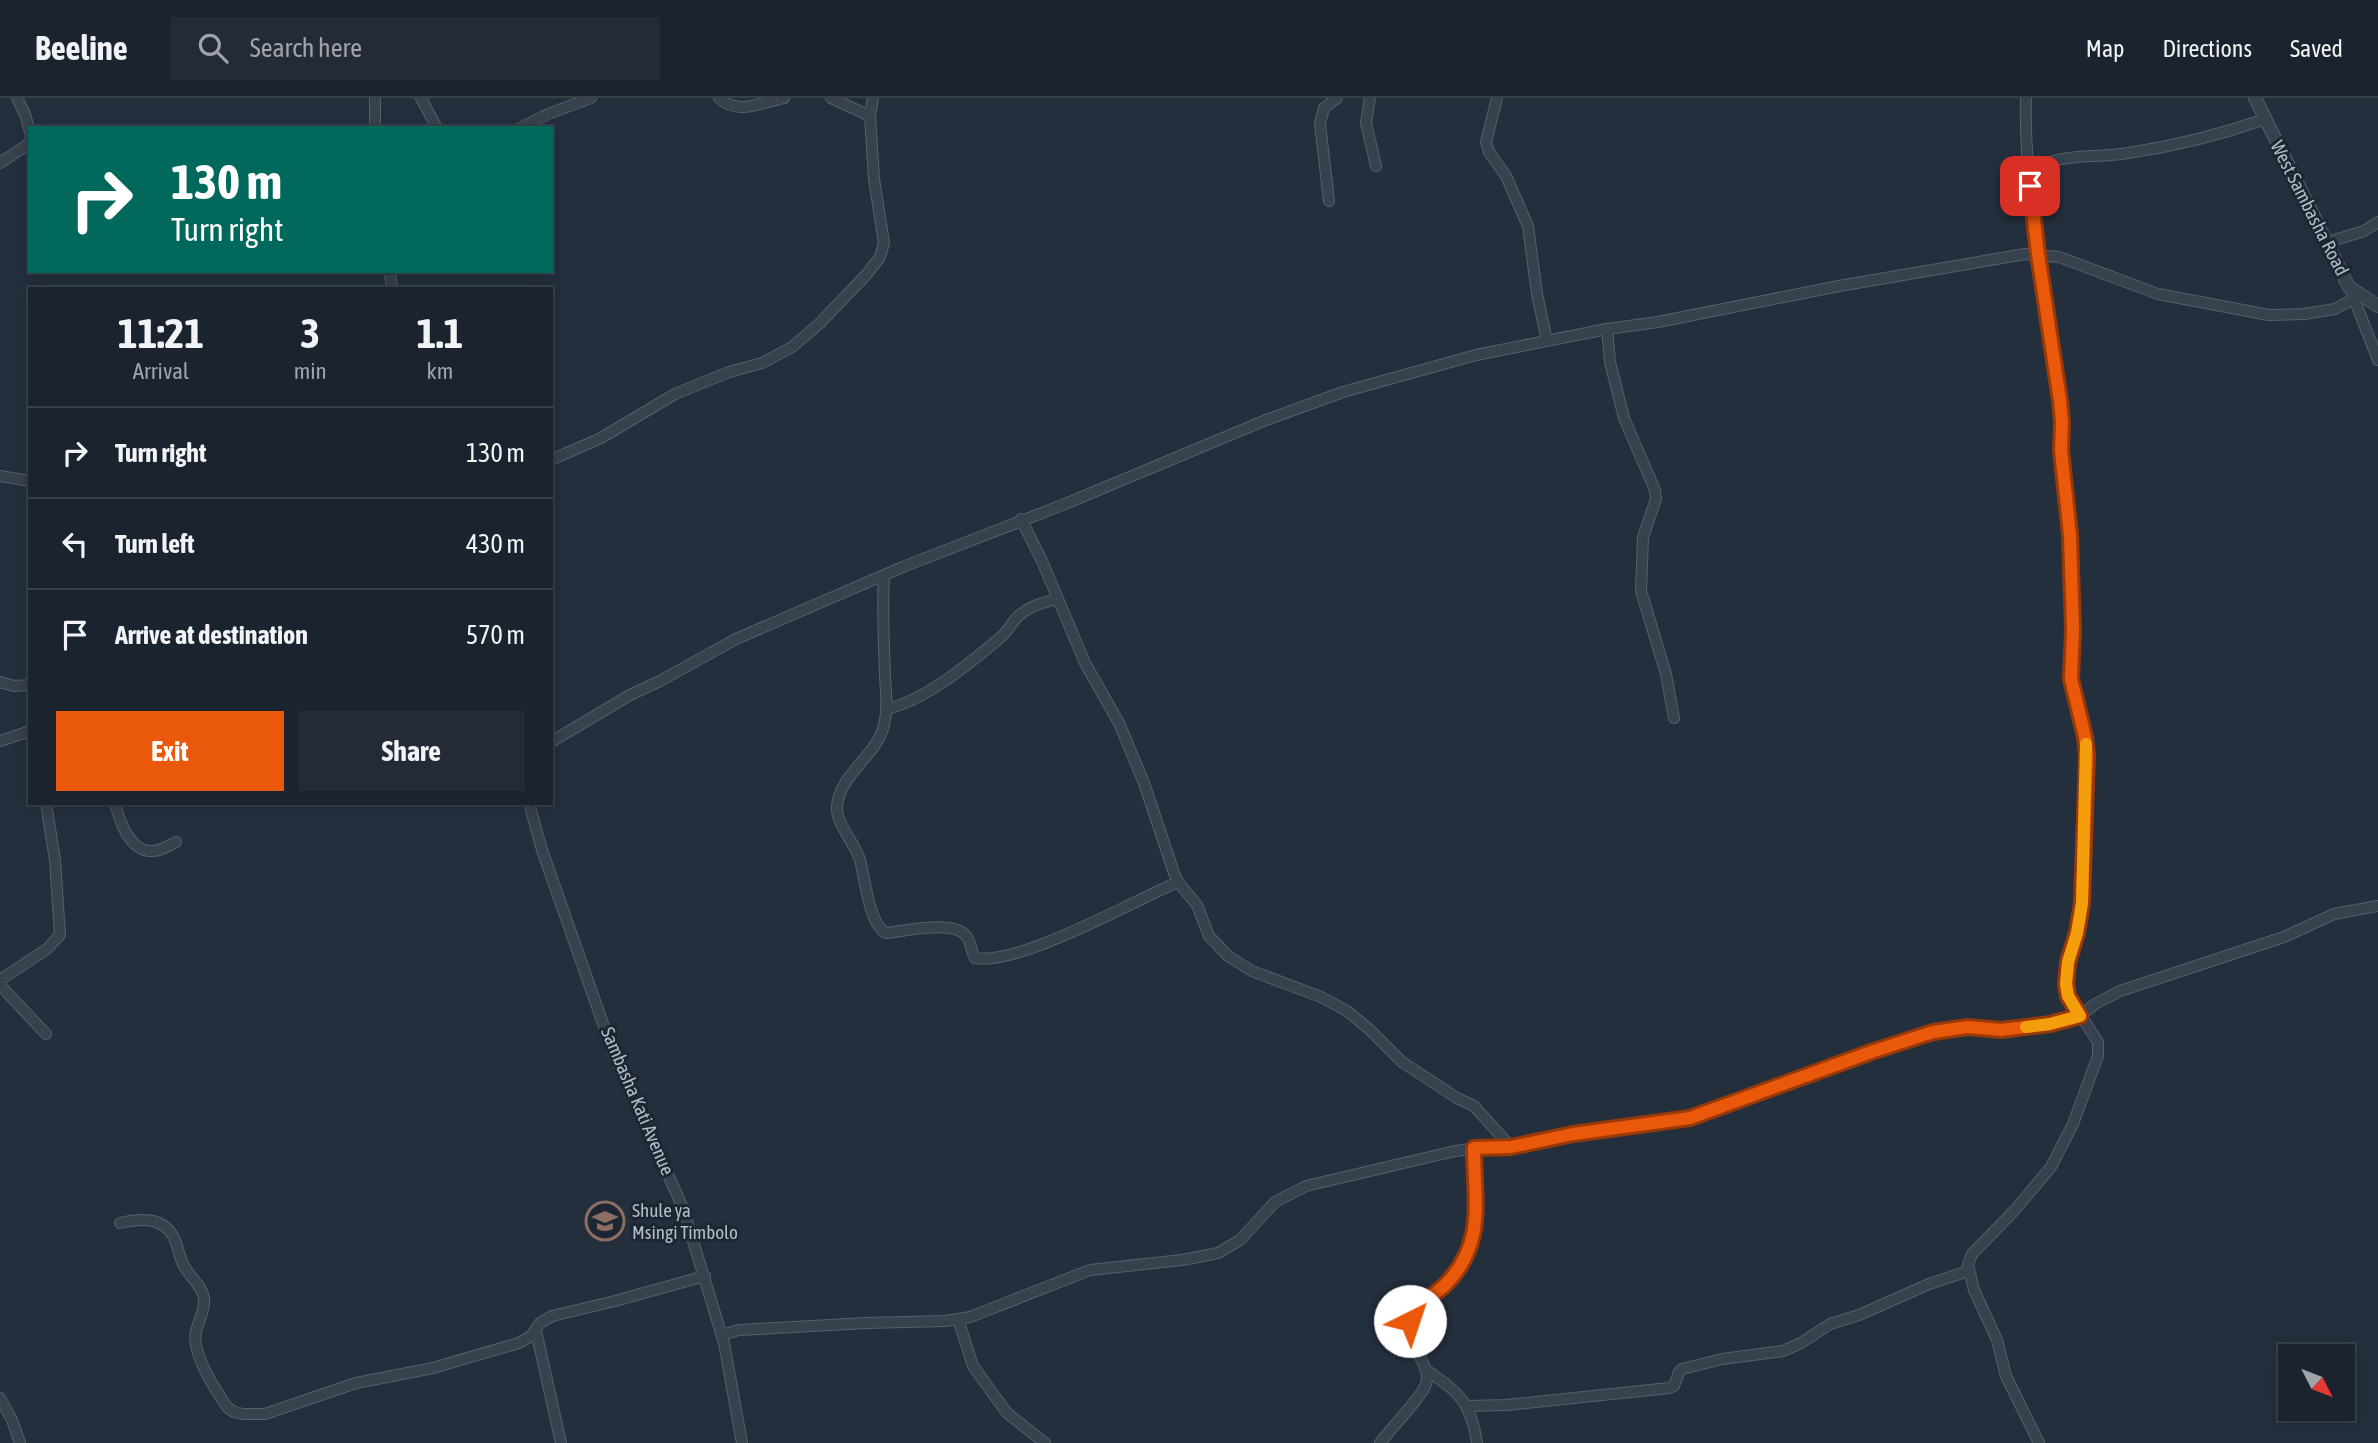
<!DOCTYPE html>
<html lang="en">
<head>
<meta charset="utf-8">
<style>
	:root { --surface:#1b232e; --page:#242b36; --text:#f1f3f6; --muted:#a0a4aa; --line:#39404a; --accent:#ea580c }
	body { margin:0; font-family:"Asap Condensed",sans-serif; background:var(--page); color:var(--text); height:100vh; display:flex; flex-direction:column; font-size:26px; white-space:nowrap }
	* { box-sizing:border-box; margin:0 }
	p { font-size:23px; color:var(--muted) }
	.icon { flex:none; width:38px; height:38px; fill:none; stroke:currentColor; stroke-width:2; stroke-linecap:round; stroke-linejoin:round }
	.map { position:relative; flex:1; overflow:hidden }
	.sheet { position:absolute; left:28px; top:189px; width:525px; height:518px; display:flex; flex-direction:column; background:var(--surface); border-radius:0px; box-shadow:0 4px 18px #0003,0 0 0 2px var(--line) }
	.sheet>* { flex:none }
	.guide { position:absolute; left:28px; top:28px; width:525px; height:147px; border-radius:0px; box-shadow:0 4px 18px #0003,0 0 0 2px var(--line); background:#00695c; color:#fff; overflow:hidden }
	.needle { width:46px; rotate:132deg }
	.buttons { position:absolute; left:2278px; top:1246px; display:grid; gap:14px }
	.buttons a { display:grid; place-items:center; width:77px; height:77px; border-radius:0px; background:var(--surface); box-shadow:0 4px 18px #0003,0 0 0 2px var(--line); font-size:35px }
	.pin { position:absolute; display:grid; place-items:center; width:60px; height:60px; color:#fff; margin:-30px; border-radius:14px; box-shadow:0 4px 10px #0006 }
	.me { position:absolute; width:77px; margin:-38px; rotate:41deg; stroke-linejoin:round; filter:drop-shadow(0 0 5px #0008) }
	.turn { display:flex; align-items:center; gap:24px; height:147px; padding:0 28px; font-size:32px }
	.turn .icon { width:91px; height:91px; stroke-width:2.5 }
	.turn b { display:block; font-size:49px; line-height:60px }
	.eta { display:flex; justify-content:space-evenly; align-items:center; height:119px; text-align:center }
	.eta b { font-size:42px; font-weight:700; line-height:49px }
	.action { display:flex; gap:14px; margin-top:auto; padding:14px 28px }
	.action a { flex:1; height:80px; border-radius:0px; background:var(--accent); color:#fff; font-size:28px; font-weight:700; line-height:80px; text-align:center }
	.action a+a { background:var(--page); color:var(--text) }
	ul { padding:0; list-style:none }
	li { display:flex; align-items:center; gap:21px; height:91px; padding:0 28px; border-top:2px solid var(--line) }
	li div { flex:1 }
	li b { display:block; font-size:26px }
	li em { font-style:normal }
	header { display:flex; align-items:center; gap:42px; box-sizing:border-box; height:98px; padding:0 35px; background:var(--surface); border-bottom:2px solid var(--line) }
	header strong { font-size:33px }
	nav { display:flex; gap:38px; margin-inline-start:auto; font-size:24px }
	.search { width:490px; height:63px; background:var(--page); display:flex; align-items:center; gap:18px; box-sizing:border-box; padding:0 24px; border-radius:0px; color:var(--muted); font-size:26px }
	.map>svg:first-child { display:block }
</style>
</head>
<body>
<header>
<strong>Beeline</strong>
<div class="search"><svg class="icon" aria-label="search" viewBox="0 0 24 24"><circle cx="10" cy="10" r="6"/><path d="M15 15l6 6"/></svg>Search here</div>
<nav><a>Map</a><a>Directions</a><a>Saved</a></nav>
</header>
<div class="map">
<svg width="2378" height="1345" viewBox="0 0 2378 1345">
	<rect width="100%" height="100%" fill="#242f3e"/>
	<g fill="none" stroke-linecap="round" stroke-linejoin="round">
		<defs>
			<g id="minor">
				<polyline points="17,0 25,16 30,34"/>
				<polyline points="421,0 437,30"/>
				<path d="M719,0C738,18 762,4 784,0"/>
				<polyline points="831,0 870,18"/>
				<polyline points="1370,0 1366,25 1376,68"/>
				<polyline points="1497,0 1486,44 1489,54 1506,78 1528,128 1537,196 1547,243"/>
				<path d="M2026,0C2023,109 2053,216 2062,325L2061,352L2070,437L2072,483L2071,581L2085,639L2087,657L2082,805L2077,835L2068,864L2066,886L2068,898L2098,944V958L2073,1026L2051,1069L2014,1113L1972,1156L1968,1167L1974,1192L1997,1242L2006,1278L2039,1345"/>
				<polyline points="375,30 375,0"/>
				<polyline points="520,30 548,16 591,0"/>
				<polyline points="0,65 27,47 30,42"/>
				<path d="M2029,73C2062,54 2092,61 2128,55C2175,48 2220,37 2265,21"/>
				<polyline points="1329,103 1320,26 1324,10 1337,0"/>
				<polyline points="2328,144 2364,133 2378,124"/>
				<polyline points="389,173 393,191"/>
				<polyline points="2351,193 2378,262"/>
				<polyline points="1607,231 1610,264 1624,320 1655,392 1656,401 1643,439 1641,493 1666,576 1674,620"/>
				<polyline points="551,362 601,340 675,296 729,274 762,265 792,249 820,225 866,177 880,159 884,145 874,81 870,18 873,0"/>
				<polyline points="0,378 30,383"/>
				<polyline points="1021,421 1042,463 1085,565 1119,625 1144,685 1174,775 1178,784 1197,807 1209,838 1228,858 1252,873 1321,899 1347,913 1369,931 1402,964 1457,1000 1474,1008 1511,1049"/>
				<path d="M884,478C882,511 884,545 885,579C886,595 888,611 884,627C877,658 839,676 837,709C836,726 855,745 860,762C865,781 869,826 886,835C905,833 955,821 967,839C971,845 971,853 975,860C1019,868 1133,803 1178,784"/>
				<polyline points="0,584 14,588 30,587"/>
				<path d="M886,611C925,603 970,565 1001,539C1006,535 1010,528 1014,523C1025,509 1041,505 1057,501"/>
				<polyline points="0,643 30,633"/>
				<polyline points="551,644 630,597 660,583 736,541 905,468 1065,406 1266,322 1343,294 1476,257 1607,231 1658,224 1839,188 2025,156 2059,159 2158,196 2269,217 2304,216 2335,211 2348,204"/>
				<path d="M115,705C119,722 129,751 149,753C159,754 168,748 176,744"/>
				<polyline points="529,705 542,752 613,954 683,1110 724,1245 742,1345"/>
				<polyline points="0,882 47,851 60,837 55,762 46,705"/>
				<polyline points="0,887 46,936"/>
				<path d="M120,1125C139,1121 162,1118 173,1138C178,1147 179,1159 184,1168C190,1179 202,1188 204,1200C206,1216 192,1230 196,1247C200,1268 215,1291 227,1309L234,1314L243,1316H265L356,1285L433,1270L519,1245L531,1238L540,1225L552,1218L615,1203L705,1178"/>
				<polyline points="958,1221 973,1268 1007,1315 1045,1345"/>
				<polyline points="536,1233 561,1345"/>
				<polyline points="722,1237 739,1232 866,1225 945,1223 970,1219 1090,1172 1182,1162 1218,1155 1240,1142 1275,1104 1306,1088 1455,1053 1485,1049 1511,1049 1573,1036 1690,1021 1905,942 1952,931 1968,929 2001,932 2051,926 2080,918 2095,906 2120,893 2284,839 2334,816 2378,808"/>
				<path d="M1425,1271C1458,1294 1471,1303 1477,1345"/>
				<polyline points="0,1300 12,1322 20,1345"/>
				<polyline points="1468,1308 1507,1307 1669,1290 1674,1288 1679,1274 1682,1271 1722,1261 1783,1253 1801,1245 1830,1226 1859,1217 1929,1186 1968,1173"/>
				<path d="M1380,1345C1390,1331 1422,1299 1426,1286C1433,1264 1400,1246 1413,1214C1417,1204 1440,1192 1449,1183C1485,1145 1474,1098 1474,1050"/>
			</g>
			<polyline id="tertiary" points="2255,0 2349,189 2378,208"/>
		</defs>
		<use href="#minor" stroke="#565f6c" stroke-width="12"/>
		<use href="#tertiary" stroke="#565f6c" stroke-width="14"/>
		<use href="#minor" stroke="#38414e" stroke-width="10"/>
		<use href="#tertiary" stroke="#38414e" stroke-width="12"/>
	</g>
	<g fill="none" stroke-linecap="round" stroke-linejoin="round">
		<defs>
			<path id="route" d="M1410,1223C1416,1204 1434,1199 1447,1185C1486,1144 1474,1101 1474,1050L1511,1049L1573,1036L1690,1020L1874,953L1933,934L1968,929L2001,932L2050,926L2080,918L2068,898L2066,886L2068,864L2077,835L2082,805L2087,657L2085,639L2071,581L2073,532L2070,437L2061,352L2062,324L2060,303L2038,156L2030,88"/>
		</defs>
		<use href="#route" stroke="#983908" stroke-width="18"/>
		<use href="#route" stroke="#ea580c" stroke-width="12"/>
		<polyline stroke="#f59e0b" stroke-width="12" points="2026,929 2050,926 2080,918 2068,898 2066,886 2068,864 2077,835 2082,805 2086,646"/>
	</g>
	<defs>
		<symbol id="school-ring" viewBox="-11 -11 22 22"><circle r="9.5" fill="#1d2633" stroke="#8d6e63" stroke-width="1.5"/><path d="M0-5L7-2L0 1L-7-2ZM-4 1L0 2.5L4 1V4Q0 6-4 4Z" fill="#8d6e63"/></symbol>
	</defs>
	<g fill-rule="evenodd">
		<use href="#school-ring" x="583" y="1101" width="44" height="44"/>
	</g>
	<g text-anchor="middle" dominant-baseline="central" stroke-width="6" stroke-linejoin="round" paint-order="stroke">
		<g font-size="19" fill="#b4bcc9" stroke="#1d2633">
			<text transform="translate(2310 110) rotate(63)">West Sambasha Road</text>
			<text transform="translate(638 1003) rotate(67)">Sambasha Kati Avenue</text>
		</g>
		<g font-size="19" fill="#b4bcc9" stroke="#1d2633" text-anchor="start">
			<text x="632" y="1112">Shule ya<tspan x="632" dy="22">Msingi Timbolo</tspan></text>
		</g>
	</g>
</svg>
<div class="buttons">
<a><svg class="needle" viewBox="-14 -14 28 28"><path d="M0-13l5 13h-10z" fill="#e53935"/><path d="M0 13l5-13h-10z" fill="#a0a4aa"/></svg></a>
</div>
<div class="pin" style="left:2030px;top:88px;background:#d93025"><svg class="icon" aria-label="arrive" viewBox="0 0 24 24"><path d="M6 21V4h12l-3 4 3 4H6"/></svg></div>
<svg class="me" style="left:1410px;top:1223px" viewBox="-20 -20 40 40"><circle r="19" fill="#fff"/><path d="M0-13L10 11 0 6-10 11z" fill="#ea580c"/></svg>
<div class="guide">
<div class="turn"><svg class="icon" aria-label="right" viewBox="0 0 24 24"><path d="M7 20v-9h11M14 6l5 5-5 5"/></svg><div><b>130 m</b>Turn right</div></div>
</div>
<section class="sheet">
<div class="eta">
<div><b>11:21</b><p>Arrival</p></div>
<div><b>3</b><p>min</p></div>
<div><b>1.1</b><p>km</p></div>
</div>
<ul>
<li><svg class="icon" aria-label="right" viewBox="0 0 24 24"><path d="M7 20v-9h11M14 6l5 5-5 5"/></svg><div><b>Turn right</b></div><em>130 m</em></li>
<li><svg class="icon" aria-label="left" viewBox="0 0 24 24"><path d="M17 20v-9H6M10 6l-5 5 5 5"/></svg><div><b>Turn left</b></div><em>430 m</em></li>
<li><svg class="icon" aria-label="arrive" viewBox="0 0 24 24"><path d="M6 21V4h12l-3 4 3 4H6"/></svg><div><b>Arrive at destination</b></div><em>570 m</em></li>
</ul>
<div class="action"><a>Exit</a><a>Share</a></div>
</section>
</div>
</body>
</html>
